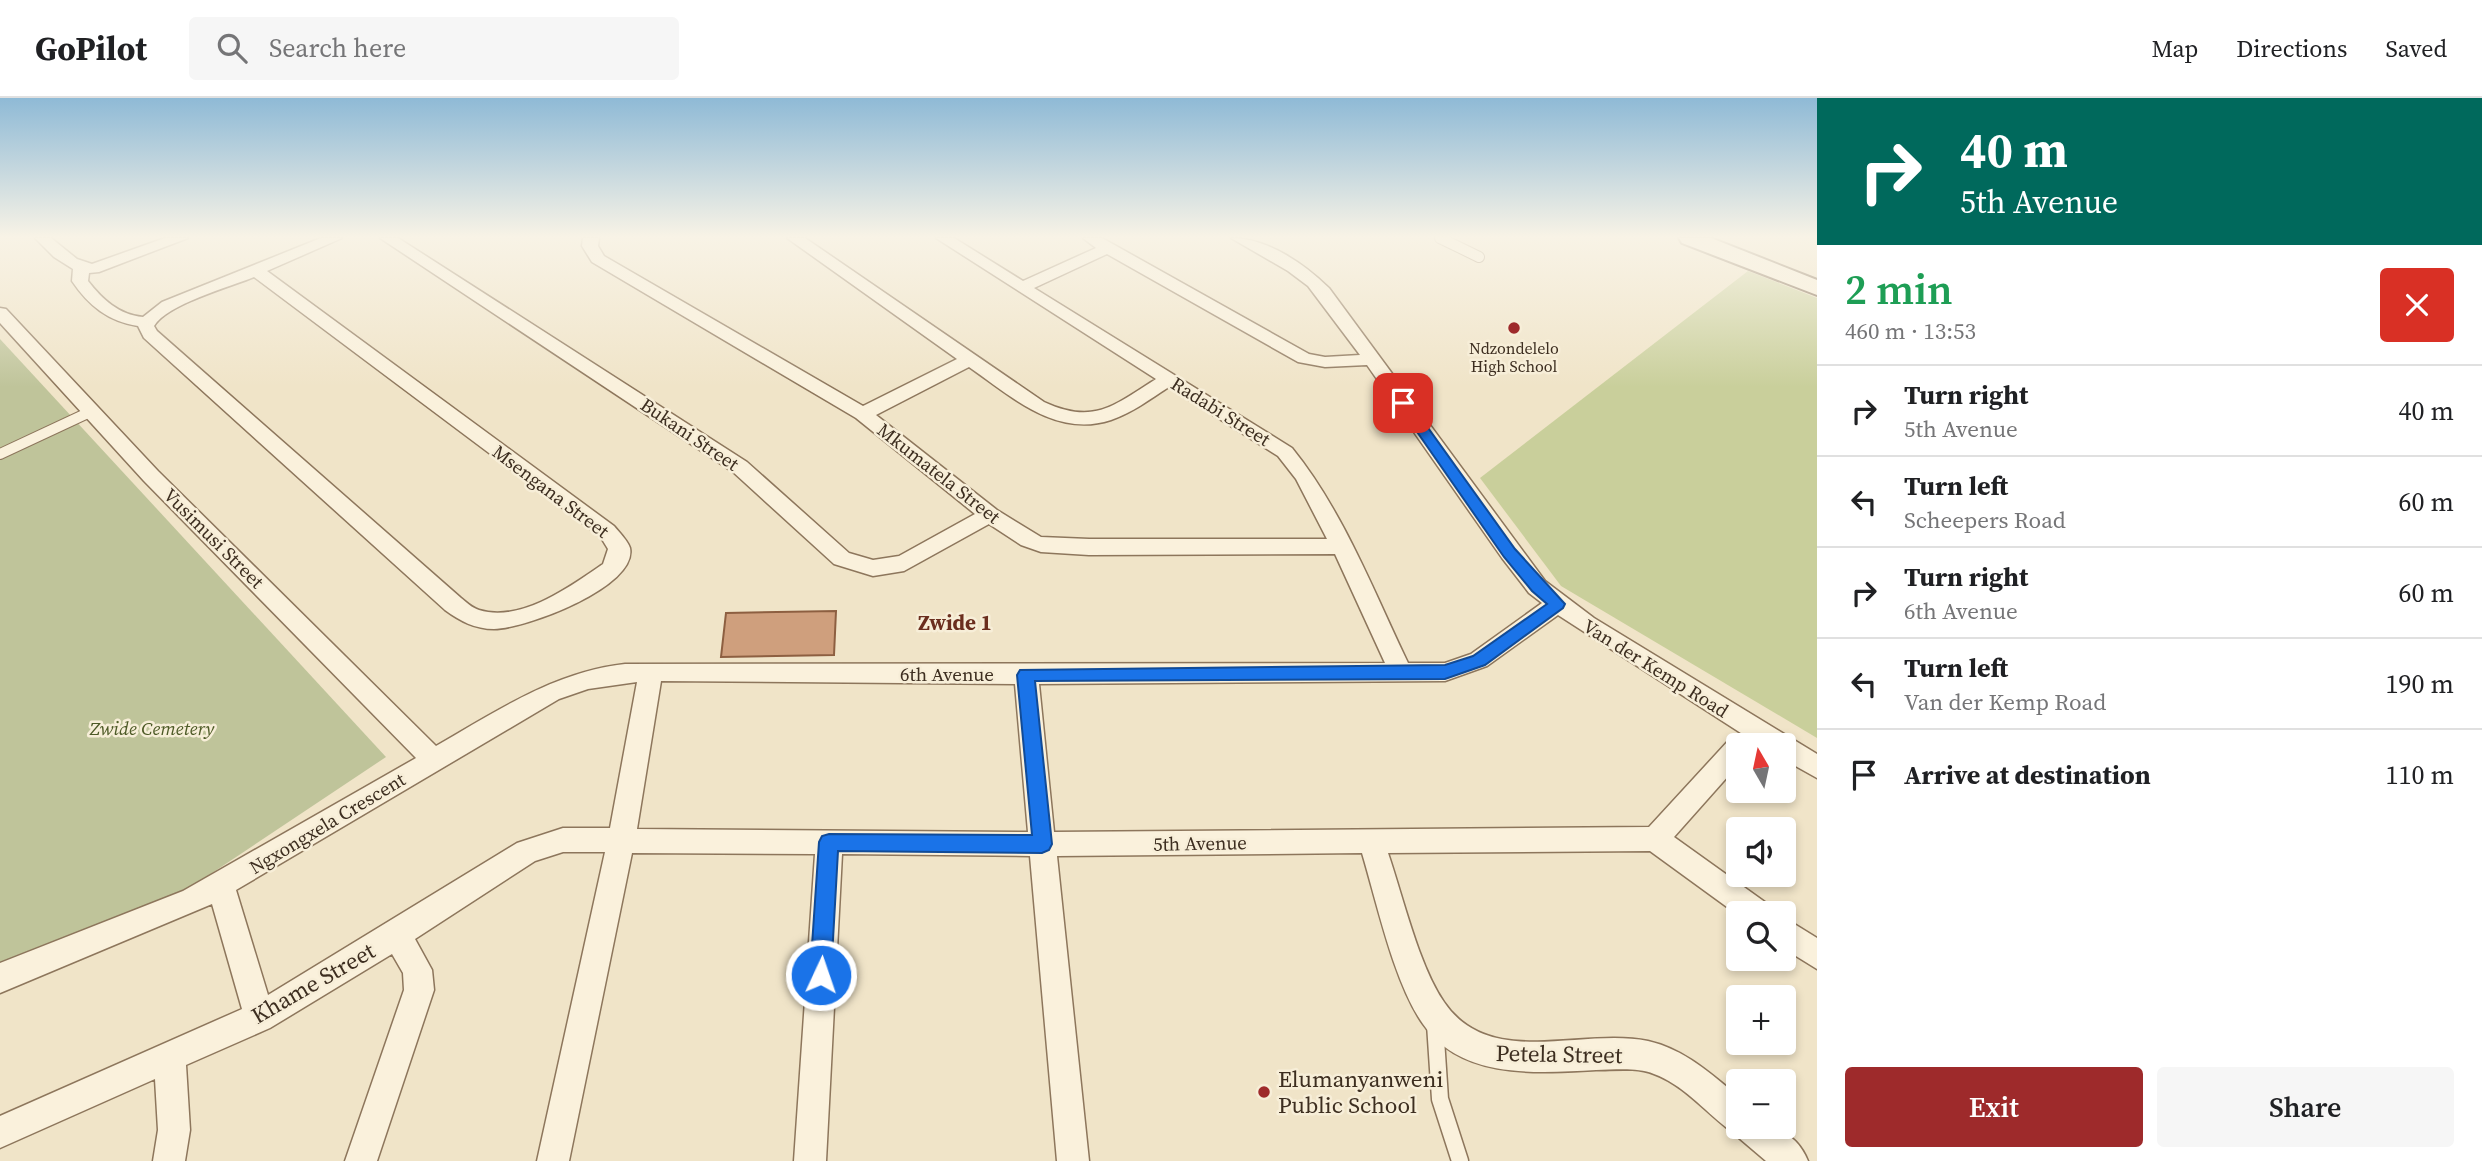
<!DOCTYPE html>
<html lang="en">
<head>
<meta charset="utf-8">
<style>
	:root { --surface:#fff; --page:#f6f6f6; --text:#202124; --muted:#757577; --line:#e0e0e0; --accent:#9e2a2b }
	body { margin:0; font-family:"Source Serif 4",serif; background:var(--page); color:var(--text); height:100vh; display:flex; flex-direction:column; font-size:26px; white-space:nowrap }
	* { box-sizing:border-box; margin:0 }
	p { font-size:23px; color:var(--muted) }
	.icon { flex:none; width:38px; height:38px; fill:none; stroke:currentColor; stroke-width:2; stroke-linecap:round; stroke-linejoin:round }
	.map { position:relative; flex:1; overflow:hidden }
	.drawer { display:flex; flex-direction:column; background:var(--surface); width:665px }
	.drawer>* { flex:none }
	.hud { background:#00695c; color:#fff; overflow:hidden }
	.needle { width:46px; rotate:351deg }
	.tools { position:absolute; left:1726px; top:635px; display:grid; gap:14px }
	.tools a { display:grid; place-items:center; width:70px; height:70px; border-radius:7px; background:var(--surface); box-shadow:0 4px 10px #0003; font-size:35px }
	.pin { position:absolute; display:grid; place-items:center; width:60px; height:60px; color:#fff; margin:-30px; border-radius:14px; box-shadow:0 4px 10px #0006 }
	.me { position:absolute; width:77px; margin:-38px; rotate:3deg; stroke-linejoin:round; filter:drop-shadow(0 0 5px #0008) }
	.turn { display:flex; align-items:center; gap:24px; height:147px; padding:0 28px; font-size:32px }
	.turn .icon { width:91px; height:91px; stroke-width:2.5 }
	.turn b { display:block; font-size:49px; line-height:60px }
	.round { display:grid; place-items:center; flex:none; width:74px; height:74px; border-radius:7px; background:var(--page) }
	.overview { display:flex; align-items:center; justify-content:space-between; height:119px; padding:0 28px }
	h1 { font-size:42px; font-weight:600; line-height:52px; color:#1e9e55 }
	.action { display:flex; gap:14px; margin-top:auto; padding:14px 28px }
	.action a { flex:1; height:80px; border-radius:7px; background:var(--accent); color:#fff; font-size:28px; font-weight:600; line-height:80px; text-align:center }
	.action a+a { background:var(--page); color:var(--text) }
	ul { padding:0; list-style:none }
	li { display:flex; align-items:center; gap:21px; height:91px; padding:0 28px; border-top:2px solid var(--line) }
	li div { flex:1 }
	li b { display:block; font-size:26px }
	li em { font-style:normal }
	header { display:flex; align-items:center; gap:42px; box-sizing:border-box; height:98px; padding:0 35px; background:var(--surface); border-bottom:2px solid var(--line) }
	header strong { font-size:33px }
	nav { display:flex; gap:38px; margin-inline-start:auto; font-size:24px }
	.search { width:490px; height:63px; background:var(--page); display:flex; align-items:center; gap:18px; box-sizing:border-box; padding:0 24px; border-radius:7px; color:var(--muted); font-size:26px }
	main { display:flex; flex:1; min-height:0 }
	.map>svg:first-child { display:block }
</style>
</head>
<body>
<header>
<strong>GoPilot</strong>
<div class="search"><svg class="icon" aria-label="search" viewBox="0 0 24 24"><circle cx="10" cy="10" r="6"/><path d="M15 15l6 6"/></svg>Search here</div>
<nav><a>Map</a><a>Directions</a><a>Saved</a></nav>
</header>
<main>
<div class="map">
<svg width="1817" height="1063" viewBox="0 0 1817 1063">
	<rect width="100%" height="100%" fill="#f0e4c8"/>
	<polygon fill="#c9cf9b" points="1748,173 1817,200 1817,640 1561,488 1480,380"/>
	<polygon fill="#bfc49a" points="0,241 386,659 170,803 0,870"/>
	<polygon fill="#cf9f7d" stroke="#8d5f41" stroke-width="2" points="836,513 834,557 721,559 726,515"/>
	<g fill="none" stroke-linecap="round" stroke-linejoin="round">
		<defs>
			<g id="lane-far1">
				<polyline points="1440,140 1479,159"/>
				<polyline points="0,356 90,314"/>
			</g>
			<polyline id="lane" points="1435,926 1440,1001 1460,1063"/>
			<g id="street">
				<path d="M35,140H51L77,161L92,166L165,140H188L99,174L89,175L88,183C102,201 119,217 143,219L162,204L321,140H342L267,173L614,428C619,434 628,443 630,450C638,489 524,531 494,531C475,531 460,523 445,512L144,240L138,228C108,223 89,208 72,183L73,171L54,159ZM254,179L600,438L608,451L603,466C571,488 521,525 479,512C472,510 466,504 461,500L157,233L154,228C167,206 230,189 254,179Z"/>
				<path d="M380,140H398L747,364L849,455L873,462L899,458L975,416L856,320L592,164L582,148L583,140H599L598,148L604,158L863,308L957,261L787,140H805L1044,304C1094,327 1113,308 1156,281L936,140H954L1023,183L1096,150L1083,140H1102L1309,256L1325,259L1360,257L1308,188L1288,173L1231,140C1267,140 1303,165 1329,190L1545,483L1594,520L1817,656V680L1783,661V648H1761L1558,517L1487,568L1445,583L1039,586L1054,734L1649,729L1729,642L1738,638L1747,642L1750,648H1738V667L1674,739L1769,807L1773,816L1738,817L1650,753L1388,755C1403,799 1419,868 1444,904C1490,972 1582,929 1648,943C1684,951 1711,976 1738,998V1029C1770,1029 1794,1029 1808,1063H1766L1739,1040L1736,1034L1727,1030C1704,1012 1682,986 1654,976C1636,969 1615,972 1596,972C1537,975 1461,982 1423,926C1394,885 1377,805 1362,755L1057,758L1089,1063H1057L1030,758L842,756L826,1063H794L815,756L632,755L569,1063H537L605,754H563L535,763L415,841L432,872L434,892L377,1063H345L404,892L403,875L392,856L270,930L186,967L190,1032L185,1063H153L158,1032L155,981L0,1050V1018L242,911L212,806L0,895V865L183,793L416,660L144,383L0,225V210L6,211L158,373L436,648C497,613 554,574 625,566L1385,565L1335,456L1089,457L1041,454L1021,447L989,426L904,473L873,478L834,466L733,374ZM1107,156L1298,264L1325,269L1367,267L1502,460L1529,495L1542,505L1471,556L1445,565H1408C1373,492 1343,413 1292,350L1034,190ZM969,269C1012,299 1056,340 1111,322C1132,315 1150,301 1169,289L1278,358L1296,381L1327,441H1089L1041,439L997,412L876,317ZM661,583L1015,586L1028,734L637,731ZM637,584L610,730H563L517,745L268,897L236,792L559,601L588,591Z"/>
				<polygon points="1783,819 1817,840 1817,871 1783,850"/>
			</g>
			<polygon id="secondary" points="1679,140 1711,140 1817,182 1817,197 1682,145"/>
		</defs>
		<use href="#lane-far1" stroke="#8d765c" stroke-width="12"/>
		<use href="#lane" stroke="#8d765c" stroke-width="19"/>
		<use href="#street" stroke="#8d765c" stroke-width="3"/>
		<use href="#secondary" stroke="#6f573f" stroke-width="4"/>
		<use href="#lane-far1" stroke="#faf1dc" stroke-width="10"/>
		<use href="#lane" stroke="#faf1dc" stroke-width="16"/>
		<use href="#street" fill="#faf1dc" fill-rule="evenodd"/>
		<use href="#secondary" fill="#faf1dc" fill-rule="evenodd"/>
	</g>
	<linearGradient id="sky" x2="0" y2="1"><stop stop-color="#8fbad6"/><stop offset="0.48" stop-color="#f8f3e6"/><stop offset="1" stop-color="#f8f3e6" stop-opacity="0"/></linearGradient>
	<rect width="1817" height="289" fill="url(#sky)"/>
	<polygon fill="#1a73e8" stroke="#114b97" stroke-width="2" points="1403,301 1408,302 1515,451 1565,506 1563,510 1485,567 1445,581 1035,583 1052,746 1049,752 1042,755 838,753 831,877 828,884 821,887 813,884 810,877 819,744 822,738 829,736 1032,737 1017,577 1020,572 1445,567 1473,558 1547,506 1532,493 1504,459 1397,305"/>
	<g fill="#9e2a2b" stroke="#f7eed8" stroke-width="2.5">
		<circle cx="1514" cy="230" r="7"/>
		<circle cx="1264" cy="994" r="7"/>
	</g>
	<g text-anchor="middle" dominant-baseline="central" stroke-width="5" stroke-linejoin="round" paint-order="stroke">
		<g font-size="16" fill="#3d2e20" stroke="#f7eed8">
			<text x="1514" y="250">Ndzondelelo<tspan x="1514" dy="18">High School</tspan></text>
		</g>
		<g font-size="19" fill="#3d2e20" stroke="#f7eed8">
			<text transform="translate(1221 313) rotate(32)">Radabi Street</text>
			<text transform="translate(690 336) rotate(34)">Bukani Street</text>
			<text transform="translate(939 375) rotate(38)">Mkumatela Street</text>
			<text transform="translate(551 393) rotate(37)">Msengana Street</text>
			<text transform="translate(214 440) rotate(45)">Vusimusi Street</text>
			<text transform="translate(1656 570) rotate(32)">Van der Kemp Road</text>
			<text x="947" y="576">6th Avenue</text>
			<text transform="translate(327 725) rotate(-31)">Ngxongxela Crescent</text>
			<text transform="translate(1200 745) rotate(-1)">5th Avenue</text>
		</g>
		<g font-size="19" font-style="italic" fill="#4d5a26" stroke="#f7eed8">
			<text x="152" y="630">Zwide Cemetery</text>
		</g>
		<g font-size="21" font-weight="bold" fill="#6b2e1e" stroke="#f7eed8">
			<text x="955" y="524">Zwide 1</text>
		</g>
		<g font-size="23" fill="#3d2e20" stroke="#f7eed8">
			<text transform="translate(313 885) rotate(-30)">Khame Street</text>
			<text transform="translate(1559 956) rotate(1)">Petela Street</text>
		</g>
		<g font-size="23" fill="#3d2e20" stroke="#f7eed8" text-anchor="start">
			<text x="1278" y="981">Elumanyanweni<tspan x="1278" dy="26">Public School</tspan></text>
		</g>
	</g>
</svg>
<div class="tools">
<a><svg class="needle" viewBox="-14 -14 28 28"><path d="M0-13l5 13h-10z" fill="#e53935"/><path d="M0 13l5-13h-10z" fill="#757577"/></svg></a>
<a><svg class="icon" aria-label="sound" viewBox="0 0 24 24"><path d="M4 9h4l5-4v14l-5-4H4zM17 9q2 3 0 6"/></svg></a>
<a><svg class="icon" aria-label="search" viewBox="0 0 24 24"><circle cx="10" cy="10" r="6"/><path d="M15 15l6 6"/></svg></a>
<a>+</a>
<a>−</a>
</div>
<div class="pin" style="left:1403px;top:305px;background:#d93025"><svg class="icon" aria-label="arrive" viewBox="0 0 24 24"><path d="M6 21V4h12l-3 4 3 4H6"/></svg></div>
<svg class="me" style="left:821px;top:877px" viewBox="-20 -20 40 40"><circle r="17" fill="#1a73e8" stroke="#fff" stroke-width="3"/><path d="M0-11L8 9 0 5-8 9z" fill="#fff"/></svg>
</div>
<section class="drawer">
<div class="hud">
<div class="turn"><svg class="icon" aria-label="right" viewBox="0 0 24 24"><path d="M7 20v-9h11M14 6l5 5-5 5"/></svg><div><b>40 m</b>5th Avenue</div></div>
</div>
<div class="overview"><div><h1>2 min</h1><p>460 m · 13:53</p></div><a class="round" style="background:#d93025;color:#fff"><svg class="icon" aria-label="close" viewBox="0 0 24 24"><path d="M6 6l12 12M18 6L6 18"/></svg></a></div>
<ul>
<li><svg class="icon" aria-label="right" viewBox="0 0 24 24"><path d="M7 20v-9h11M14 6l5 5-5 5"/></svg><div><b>Turn right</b><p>5th Avenue</p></div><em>40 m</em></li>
<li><svg class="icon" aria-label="left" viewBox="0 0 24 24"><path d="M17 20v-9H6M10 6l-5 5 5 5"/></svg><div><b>Turn left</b><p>Scheepers Road</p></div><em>60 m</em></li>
<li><svg class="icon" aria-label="right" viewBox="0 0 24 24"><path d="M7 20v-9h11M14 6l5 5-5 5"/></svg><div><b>Turn right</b><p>6th Avenue</p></div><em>60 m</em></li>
<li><svg class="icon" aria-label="left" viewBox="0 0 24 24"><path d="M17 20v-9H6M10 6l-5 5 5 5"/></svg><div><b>Turn left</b><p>Van der Kemp Road</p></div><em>190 m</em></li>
<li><svg class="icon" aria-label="arrive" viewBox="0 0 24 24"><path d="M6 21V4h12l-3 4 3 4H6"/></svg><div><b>Arrive at destination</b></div><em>110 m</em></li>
</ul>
<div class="action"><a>Exit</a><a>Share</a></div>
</section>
</main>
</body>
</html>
